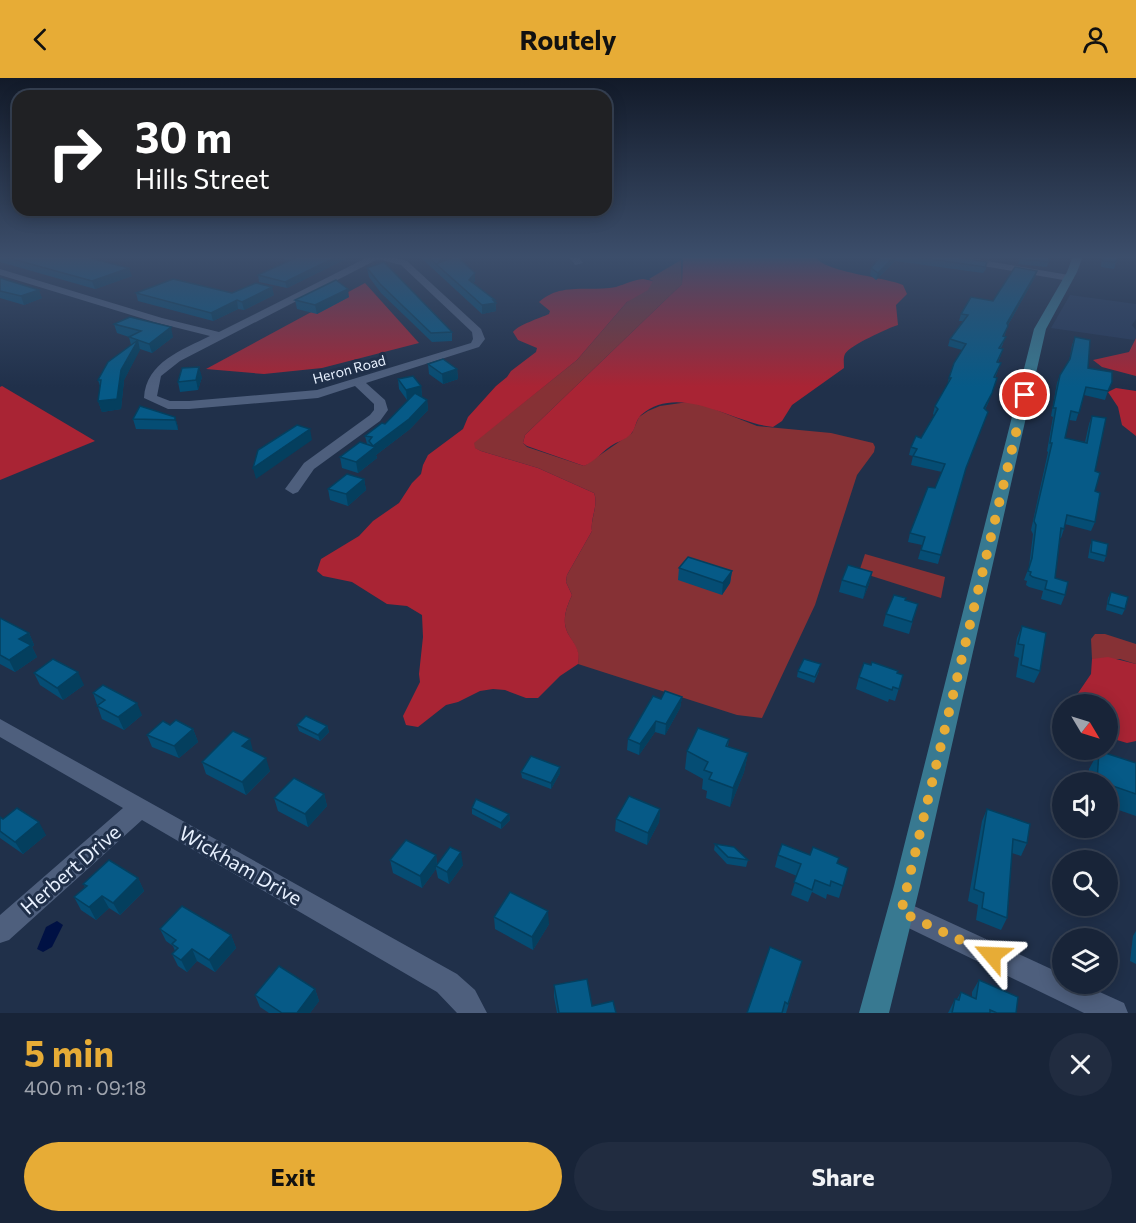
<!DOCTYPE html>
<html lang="en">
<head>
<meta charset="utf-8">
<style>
	:root { --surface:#182438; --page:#212c40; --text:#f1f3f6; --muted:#9fa4ae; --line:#364153; --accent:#e7ac36 }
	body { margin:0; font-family:Commissioner,sans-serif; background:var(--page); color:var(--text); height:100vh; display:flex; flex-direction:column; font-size:22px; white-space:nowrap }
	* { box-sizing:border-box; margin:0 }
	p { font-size:20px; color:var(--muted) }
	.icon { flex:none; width:33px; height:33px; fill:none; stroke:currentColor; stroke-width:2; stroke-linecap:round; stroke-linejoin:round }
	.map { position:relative; height:935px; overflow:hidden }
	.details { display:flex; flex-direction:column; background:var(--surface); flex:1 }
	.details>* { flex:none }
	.hud { position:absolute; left:12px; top:12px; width:600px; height:126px; border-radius:18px; box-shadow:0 3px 15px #0003,0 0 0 2px var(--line); background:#202124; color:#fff; overflow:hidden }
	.needle { width:39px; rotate:128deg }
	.buttons { position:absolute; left:1052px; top:616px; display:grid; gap:12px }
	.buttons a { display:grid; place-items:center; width:66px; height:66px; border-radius:50%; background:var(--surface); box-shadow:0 3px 15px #0003,0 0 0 2px var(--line); font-size:30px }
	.pin { position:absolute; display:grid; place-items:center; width:51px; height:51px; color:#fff; margin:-26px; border:3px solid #fff; border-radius:50%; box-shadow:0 2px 6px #0007 }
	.me { position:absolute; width:66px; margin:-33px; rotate:296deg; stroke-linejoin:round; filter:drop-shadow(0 0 4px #0008) }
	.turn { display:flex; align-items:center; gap:21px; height:126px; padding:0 24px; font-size:27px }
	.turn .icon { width:78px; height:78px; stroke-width:2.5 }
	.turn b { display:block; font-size:42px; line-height:51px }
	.round { display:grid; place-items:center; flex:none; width:63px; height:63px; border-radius:32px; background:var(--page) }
	.head { display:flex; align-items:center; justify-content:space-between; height:102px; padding:0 24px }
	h1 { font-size:36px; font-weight:700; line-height:45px; color:var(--accent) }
	.primary-button { display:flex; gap:12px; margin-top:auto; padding:12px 24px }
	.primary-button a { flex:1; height:69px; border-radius:36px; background:var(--accent); color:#111; font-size:24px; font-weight:700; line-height:69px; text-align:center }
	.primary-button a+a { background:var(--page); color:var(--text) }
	header { display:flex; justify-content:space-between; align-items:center; height:78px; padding:0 24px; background:var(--accent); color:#111; font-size:27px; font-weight:700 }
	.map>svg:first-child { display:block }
</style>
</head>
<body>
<header><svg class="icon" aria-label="back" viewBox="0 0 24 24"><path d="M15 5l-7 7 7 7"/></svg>Routely<svg class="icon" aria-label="person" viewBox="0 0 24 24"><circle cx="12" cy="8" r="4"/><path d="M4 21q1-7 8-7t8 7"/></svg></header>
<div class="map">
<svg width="1136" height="935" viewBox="0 0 1136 935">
	<rect width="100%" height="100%" fill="#20304a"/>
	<polygon fill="#263959" points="1070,217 1136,226 1136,241 1132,247 1136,252 1136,260 1134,262 1051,250"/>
	<g fill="#863135">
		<path d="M681,182L682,206L525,357L523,365L527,369L584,388L632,355L639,339L648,333L660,328L688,324L704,327L757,348L831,355L873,365L875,369L874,374L857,397L815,527L762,640L737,637L578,586C581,566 567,562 565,546C564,535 568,526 572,517L566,504L567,497L592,453C590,441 599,427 594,415L538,390L481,373L474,370L473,365L577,282L627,224L653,203L649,201Z"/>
		<polygon points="865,476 945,499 941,520 859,494"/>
		<polygon points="1095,556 1105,556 1136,566 1136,586 1120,581 1092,581 1091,561"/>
	</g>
	<g fill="#a92434">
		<path d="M683,178H818L816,179C823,194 885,199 903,207L907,216L896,227L898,247C888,250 849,268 845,276C843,280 844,286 844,290L792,327L782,343L773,349C732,345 680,304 641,337C636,342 636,348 633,353C629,360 620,363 614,366C603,372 596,383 584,388L527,368L523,365L525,357L682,206Z"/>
		<path d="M643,201L653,203L648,212L627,224L577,282L474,365L475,370L481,373L538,390L594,415C599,427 590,440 592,453L567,497L566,504L572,517C568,526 564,535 565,546C567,562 582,566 578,586L560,598L538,620H526L505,612L493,611L480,613L458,624L446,627L418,649L406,647L403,638L420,604L419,596L423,559L422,537L407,528L387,526L352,504L323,498L317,493L321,481L359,458L373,443L399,425L412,405L421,396L423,387L428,377L463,351L468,339L496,308L507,299L511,293L536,274L537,270L518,262L513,254C518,247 540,240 549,236L550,233L539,224C560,204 590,214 616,209C625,206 633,202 643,201Z"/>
		<polygon points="365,205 419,265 322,290 264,296 206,291"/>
		<polygon points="1136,260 1136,298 1102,289 1093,282 1129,274"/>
		<polygon points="2,308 95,363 0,402 0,309"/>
		<polygon points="1116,310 1136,313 1136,358 1122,347 1118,329 1108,314"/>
		<polygon points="1108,579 1136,586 1136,663 1127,665 1107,659 1107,627 1076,627 1076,618 1091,596 1092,581"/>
	</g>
	<polygon fill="#014" points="57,843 63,847 52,869 43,874 37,871 46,849"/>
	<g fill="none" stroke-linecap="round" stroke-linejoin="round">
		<g fill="#4e5f7d" fill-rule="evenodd">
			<path d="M370,178H387L407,183L481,251L485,261L479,269L366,305L385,322L388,332L380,343L314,391L298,414L293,416L285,411L304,385L370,337L374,332V326L355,308L318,320L189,331H168L144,320C146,284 182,272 210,258L154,244L0,197V191L162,240L219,254ZM378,181L401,187L472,254L473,261L471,265L317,312L189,323H170L157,318L161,298L180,283Z"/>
			<polygon points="569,178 579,178 583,185 575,187"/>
			<polygon points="938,178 958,178 1069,197 1074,200 1069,203 943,181"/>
			<polygon points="0,641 457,896 475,912 487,935 457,935 437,914 142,742 9,862 0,865 0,837 123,730 0,659"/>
			<polygon points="901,822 1062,896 1062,906 1082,906 1124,925 1128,935 1084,935 892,842 888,834 892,826"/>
		</g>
		<polygon fill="#387991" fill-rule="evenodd" points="1073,178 1083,178 1077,194 1046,251 920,808 889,935 859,935 894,808 1034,251 1067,194"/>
	</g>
	<g fill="#054d74">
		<polygon points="0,178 82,178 132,198 95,211 0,184"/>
		<polygon points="283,178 352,178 287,210 259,204 258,197 288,183 284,182"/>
		<polygon points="419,178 451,178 448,181 475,203 473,205 495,222 496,233 482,236"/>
		<polygon points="529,178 546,178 544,180 529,179"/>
		<polygon points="867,178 951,178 987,184 986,191 983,195 895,183 876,202 870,197 871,190 879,180"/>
		<polygon points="969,178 993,178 991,181"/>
		<polygon points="1035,178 1052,178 1052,180 1049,180 1047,189 1018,186 1020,181"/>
		<polygon points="1102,178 1118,178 1114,191 1101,189"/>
		<polygon points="367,190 452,254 452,263 432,264 381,215 369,199"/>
		<polygon points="1037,193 1035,199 1008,247 1004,259 1003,266 1001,270 1003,271 998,285 1001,285 995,300 989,323 985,332 988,334 964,396 938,486 918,481 922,467 908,464 910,455 935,410 942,394 911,387 913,378 909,377 911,369 921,360 935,338 933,336 935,328 947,308 949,300 962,272 948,268 950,261 963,243 959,243 961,236 993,223"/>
		<polygon points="0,200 42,220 24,227 0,220"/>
		<polygon points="136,215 232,215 274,217 244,232 238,231 213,243 138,223"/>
		<polygon points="349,219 317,236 297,231 295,222"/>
		<polygon points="114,246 173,259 152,275 140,271 124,302 121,331 102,334 98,323 100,308 98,302 131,267 129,259 117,255"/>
		<polygon points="1075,259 1088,290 1108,313 1105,322 1084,317 1076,343 1069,342 1065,360 1085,364 1089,346 1092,338 1095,393 1095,444 1091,453 1065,446 1064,451 1061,460 1060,460 1055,500 1065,517 1061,527 1041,521 1043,513 1029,509 1026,507 1027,503 1024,502 1029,489 1033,456 1031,452 1048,374 1047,373 1053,339 1051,338 1057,305 1060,297 1069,284 1072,267"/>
		<polygon points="428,286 457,291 458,301 443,306 429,296"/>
		<polygon points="202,299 198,312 180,314 178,304"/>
		<polygon points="398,301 421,308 422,319 421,319 427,322 428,332 410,351 376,377 377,380 358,395 342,390 340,379 367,366 365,358 385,346 409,322 407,322 399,311"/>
		<polygon points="175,339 178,349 178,352 136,351 133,341"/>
		<polygon points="364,401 366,412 348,428 330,422 328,411"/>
		<polygon points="1092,462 1106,478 1104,484 1088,480 1090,468"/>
		<polygon points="679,490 732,493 730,505 722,517 678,502"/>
		<polygon points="872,494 869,506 863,521 839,514 842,502"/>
		<polygon points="1111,514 1125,531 1122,537 1106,532 1108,520"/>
		<polygon points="905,522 918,526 909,556 883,548 886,536"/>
		<polygon points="0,540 29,555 34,567 32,569 37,579 15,594 0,586"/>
		<polygon points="1022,548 1040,593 1034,605 1016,599 1019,580 1014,578 1017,560"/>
		<polygon points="798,593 819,593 814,605 797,599"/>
		<polygon points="34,595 84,607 63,622 40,607"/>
		<polygon points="897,595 903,597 895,623 889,621 888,624 856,611 859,599"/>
		<polygon points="93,615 142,637 124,652 102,641"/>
		<polygon points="682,619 680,630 665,657 655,654 639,677 627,672 628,661 661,621"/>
		<polygon points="170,647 193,651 198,664 179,680 152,669 147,657"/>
		<polygon points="297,647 327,648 329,654 320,663 299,653"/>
		<polygon points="729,661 728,668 748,675 744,694 730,729 706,720 707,713 702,711 703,701 685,691 687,673"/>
		<polygon points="253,673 270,693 246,717 206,696 202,684"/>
		<polygon points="1099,673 1136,685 1136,738 1107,728 1107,705 1088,705 1089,691"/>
		<polygon points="560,689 560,695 551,711 522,700 521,694"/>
		<polygon points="324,716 327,728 308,749 278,733 274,720"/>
		<polygon points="472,730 509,736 510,742 501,751 472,736"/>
		<polygon points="660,731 659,744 647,767 615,753 616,741"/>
		<polygon points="987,731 1027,765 1021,778 1012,775 1007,840 1001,852 976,842 978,827 968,823 982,743"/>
		<polygon points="0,739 3,741 46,757 23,776 0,760"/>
		<polygon points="715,766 748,782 746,789 727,786 714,772"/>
		<polygon points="436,777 437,786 463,787 449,806 438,800 436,791 422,810 393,795 390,782"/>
		<polygon points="778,777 810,777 837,786 848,790 839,820 827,816 826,821 812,814 808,824 791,817 797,798 775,789"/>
		<polygon points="138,800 144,813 120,837 109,830 96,842 81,832 74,819 85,809 83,806"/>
		<polygon points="494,839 549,846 533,872 495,851"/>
		<polygon points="160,851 231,857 236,870 215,894 197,883 187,894 178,888 172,876 175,873 173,868 166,863"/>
		<polygon points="1136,853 1136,886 1130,883 1133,858"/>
		<polygon points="802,883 786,935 747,935"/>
		<polygon points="979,902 1016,935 948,935 955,921 957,921 961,914 972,919 972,914"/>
		<polygon points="554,907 592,928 616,935 557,935 554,919"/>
		<polygon points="315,911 319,923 310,935 269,935 260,929 255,917"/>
	</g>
	<g fill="#043f5e">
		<polygon points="338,178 352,178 287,210 285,204"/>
		<polygon points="444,178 451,178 440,190 438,185"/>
		<polygon points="895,178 896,178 895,183 876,202 878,195"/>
		<polygon points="129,190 132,198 95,211 92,203"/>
		<polygon points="1037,193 1035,199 1005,252 1007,245"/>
		<polygon points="475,195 475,203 469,210 469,202"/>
		<polygon points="272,209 274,217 244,232 242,224"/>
		<polygon points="348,211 349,219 317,236 315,227"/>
		<polygon points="39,212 42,220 24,227 21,218"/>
		<polygon points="237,222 238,231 213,243 211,235"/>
		<polygon points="493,222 495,222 496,233 482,236 482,227"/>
		<polygon points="171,249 173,259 152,275 149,266"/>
		<polygon points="138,262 140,272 124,302 121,331 102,334 98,323 121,292"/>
		<polygon points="199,289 202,299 198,312 196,302"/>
		<polygon points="457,291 458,301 443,306 442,296"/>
		<polygon points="421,308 422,319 407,322 406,312"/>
		<polygon points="992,315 989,323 981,338 984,330"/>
		<polygon points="427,322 428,332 410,351 376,377 377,380 358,395 356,384"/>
		<polygon points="175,339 178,349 178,352 175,342"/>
		<polygon points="310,351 312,362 256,401 253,390"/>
		<polygon points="364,401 366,412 348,428 346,416"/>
		<polygon points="732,493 730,505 722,517 723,505"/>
		<polygon points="872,494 869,506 863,521 866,509"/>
		<polygon points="29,555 34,567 32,569 37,579 15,594 9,582 19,561"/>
		<polygon points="78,594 84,607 63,622 57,610"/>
		<polygon points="682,619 680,630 665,657 666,646"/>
		<polygon points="137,625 142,637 124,652 118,639"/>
		<polygon points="656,643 655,654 639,677 640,666"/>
		<polygon points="327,648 329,654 320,663 318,657"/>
		<polygon points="193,651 198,664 179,680 174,668"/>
		<polygon points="250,661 253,673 246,680 242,668"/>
		<polygon points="748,675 744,694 730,729 733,710"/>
		<polygon points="266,680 270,693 246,717 242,704"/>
		<polygon points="560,689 560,695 551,711 551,705"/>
		<polygon points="324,716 327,728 308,749 305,736"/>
		<polygon points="660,731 659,744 647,767 648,755"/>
		<polygon points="509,736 510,742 501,751 501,745"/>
		<polygon points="39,744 46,757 23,776 15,764"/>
		<polygon points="461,774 463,787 449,806 447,794"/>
		<polygon points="436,777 437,788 436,788 436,791 422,810 420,798"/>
		<polygon points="138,800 144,813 120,837 113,825"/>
		<polygon points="102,818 109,830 96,842 89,829"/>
		<polygon points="548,833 549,846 533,872 532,859"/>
		<polygon points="231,857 236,870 215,894 209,882"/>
		<polygon points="192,871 197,883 187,894 181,882"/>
		<polygon points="315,911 319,923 310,935 297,935"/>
	</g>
	<g fill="#065a87" stroke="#043f5e" stroke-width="1.5">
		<polygon points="2,178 82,178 129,190 92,203"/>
		<polygon points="291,178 338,178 285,204 258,197 297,179"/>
		<polygon points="427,178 444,178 438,185 457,178 475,195 469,202 495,222 493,222 496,225 482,227"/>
		<polygon points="881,178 895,178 878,195 871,190"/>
		<polygon points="909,178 951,178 987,184 985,189"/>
		<polygon points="1022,178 1049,178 1049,184 1020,181"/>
		<polygon points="1104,178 1118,178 1116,184 1103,183"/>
		<polygon points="384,184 452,254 431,255 380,206 367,190"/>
		<polygon points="1015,189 1037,193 1007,245 1008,248 1003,258 1006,259 999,270 1003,271 997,284 1001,285 994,299 997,300 992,315 984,330 988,334 966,390 941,477 921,472 925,459 910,455 928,409 935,410 945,386 913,378 917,371 911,369 916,358 921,360 938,331 935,328 951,300 949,300 954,285 966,266 950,261 968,237 961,236 971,219 993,223"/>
		<polygon points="0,200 39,212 21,218 0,213"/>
		<polygon points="173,201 232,215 256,205 272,209 242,224 237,222 211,235 136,215"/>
		<polygon points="336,202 348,211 315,227 295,222"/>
		<polygon points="130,239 171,249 149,266 129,259 141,253 114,246"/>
		<polygon points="1075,259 1090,262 1088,290 1112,294 1112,304 1108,313 1086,309 1079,335 1071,333 1065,360 1087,365 1092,338 1106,340 1095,393 1100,395 1095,413 1100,415 1095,444 1067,437 1064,451 1061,450 1055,500 1068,504 1065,517 1045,511 1047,503 1033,499 1030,497 1031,494 1028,493 1032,480 1036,447 1034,443 1052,365 1050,365 1056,330 1053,330 1060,297 1070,281"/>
		<polygon points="138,262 121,292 117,321 98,323 101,302 98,302 108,284"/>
		<polygon points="443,281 457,291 442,296 428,286"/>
		<polygon points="199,289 196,302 178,304 182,290"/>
		<polygon points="413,298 421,308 406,312 398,301"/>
		<polygon points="415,315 427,322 409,341 373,368 369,363 372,359 365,358 382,345 385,346"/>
		<polygon points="140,328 175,339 175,342 133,341"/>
		<polygon points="297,347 310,351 253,390 258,372"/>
		<polygon points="360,364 375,369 356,384 340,379"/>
		<polygon points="347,396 364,401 346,416 328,411"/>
		<polygon points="1092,462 1108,466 1106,478 1091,474"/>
		<polygon points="688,479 732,493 723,505 679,490"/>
		<polygon points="848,487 872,494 866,509 842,502"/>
		<polygon points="1111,514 1128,519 1125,531 1108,526"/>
		<polygon points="894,517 906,520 905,522 918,526 912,544 886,536"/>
		<polygon points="0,540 29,555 19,561 31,567 9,582 0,577"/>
		<polygon points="1022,548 1046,555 1040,593 1021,587 1024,567 1018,566"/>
		<polygon points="53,581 78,594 57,610 34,595"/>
		<polygon points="804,581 821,586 815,599 798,593"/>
		<polygon points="872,584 898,593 897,595 903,597 899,611 893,609 892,612 859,599 864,585 871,587"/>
		<polygon points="103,607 137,625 118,639 97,628 105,622 93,615"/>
		<polygon points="665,613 682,619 666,646 656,643 640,666 628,661 653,618 661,621"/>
		<polygon points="306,638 327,648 318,657 297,647"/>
		<polygon points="176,642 193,651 174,668 147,657 163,643 170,647"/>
		<polygon points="698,650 729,661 726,668 748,675 733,710 709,701 712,695 704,692 708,684 687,673"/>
		<polygon points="233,653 250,661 242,668 266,680 242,704 202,684"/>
		<polygon points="1099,673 1136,685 1136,716 1107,706 1107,705 1097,703"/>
		<polygon points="531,678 560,689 551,705 521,694"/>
		<polygon points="294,700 324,716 305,736 274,720"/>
		<polygon points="629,718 660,731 648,755 616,741"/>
		<polygon points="476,721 509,736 501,745 472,730"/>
		<polygon points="17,730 39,744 15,764 0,753 0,739 3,741"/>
		<polygon points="987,731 1030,746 1027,765 1013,761 1007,840 982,830 984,815 974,811"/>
		<polygon points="406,762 436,777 420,798 390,782"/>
		<polygon points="715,766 734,769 748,782 728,779"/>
		<polygon points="782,766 810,777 813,769 839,780 837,785 848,790 843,808 831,803 830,808 815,802 812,812 794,804 801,786 778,777"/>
		<polygon points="450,769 461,774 447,794 436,788"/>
		<polygon points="109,782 138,800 113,825 102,818 89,829 74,819 87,808 83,806"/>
		<polygon points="510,814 548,833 532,859 494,839"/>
		<polygon points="182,828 231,857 209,882 192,871 181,882 172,876 178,870 172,866 176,862 160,851"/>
		<polygon points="770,869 802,883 788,926 785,924 782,935 747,935"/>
		<polygon points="279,888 315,911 297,935 282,935 255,917"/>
		<polygon points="587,901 592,928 613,923 616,935 559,935 554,907"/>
		<polygon points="979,902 1018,919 1016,935 997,935 990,932 990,935 952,935 955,921 959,922 961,914 976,921"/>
	</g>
	<linearGradient id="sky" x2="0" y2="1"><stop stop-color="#121a29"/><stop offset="0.58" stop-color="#3c4e6b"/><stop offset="1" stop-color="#3c4e6b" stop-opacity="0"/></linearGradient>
	<rect width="1136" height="309" fill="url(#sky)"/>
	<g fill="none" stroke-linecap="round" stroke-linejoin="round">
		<polyline stroke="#e7ac36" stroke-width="10" stroke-dasharray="0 18" points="992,877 901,834 1025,317"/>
	</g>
	<g text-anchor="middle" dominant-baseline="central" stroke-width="6" stroke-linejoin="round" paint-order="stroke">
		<g font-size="14" fill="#e7f0fe" stroke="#20304a">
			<text transform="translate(349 291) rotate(-15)">Heron Road</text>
		</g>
		<g font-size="20" fill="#e7f0fe" stroke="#20304a">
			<text transform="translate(241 787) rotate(30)">Wickham Drive</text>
			<text transform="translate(70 791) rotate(-41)">Herbert Drive</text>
		</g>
	</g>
</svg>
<div class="buttons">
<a><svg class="needle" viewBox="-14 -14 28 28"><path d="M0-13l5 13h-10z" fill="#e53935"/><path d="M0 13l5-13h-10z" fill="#9fa4ae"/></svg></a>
<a><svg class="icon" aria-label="sound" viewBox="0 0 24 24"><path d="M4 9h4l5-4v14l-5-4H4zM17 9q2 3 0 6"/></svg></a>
<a><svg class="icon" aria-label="search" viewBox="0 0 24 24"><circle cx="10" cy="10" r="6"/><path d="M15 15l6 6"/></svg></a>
<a><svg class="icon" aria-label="layers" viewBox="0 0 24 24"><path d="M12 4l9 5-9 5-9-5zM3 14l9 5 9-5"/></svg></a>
</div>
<div class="pin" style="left:1025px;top:317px;background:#d93025"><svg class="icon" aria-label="arrive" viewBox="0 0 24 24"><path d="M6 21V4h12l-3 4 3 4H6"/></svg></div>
<svg class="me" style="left:992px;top:877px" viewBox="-20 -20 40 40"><path d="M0-17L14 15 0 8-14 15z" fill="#e7ac36" stroke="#fff" stroke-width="4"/></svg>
<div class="hud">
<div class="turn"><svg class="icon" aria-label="right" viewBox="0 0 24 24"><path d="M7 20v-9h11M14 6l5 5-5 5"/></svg><div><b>30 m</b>Hills Street</div></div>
</div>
</div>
<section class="details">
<div class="head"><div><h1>5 min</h1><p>400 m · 09:18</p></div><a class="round"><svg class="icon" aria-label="close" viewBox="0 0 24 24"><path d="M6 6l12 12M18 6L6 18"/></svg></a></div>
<div class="primary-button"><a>Exit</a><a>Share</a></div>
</section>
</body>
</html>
